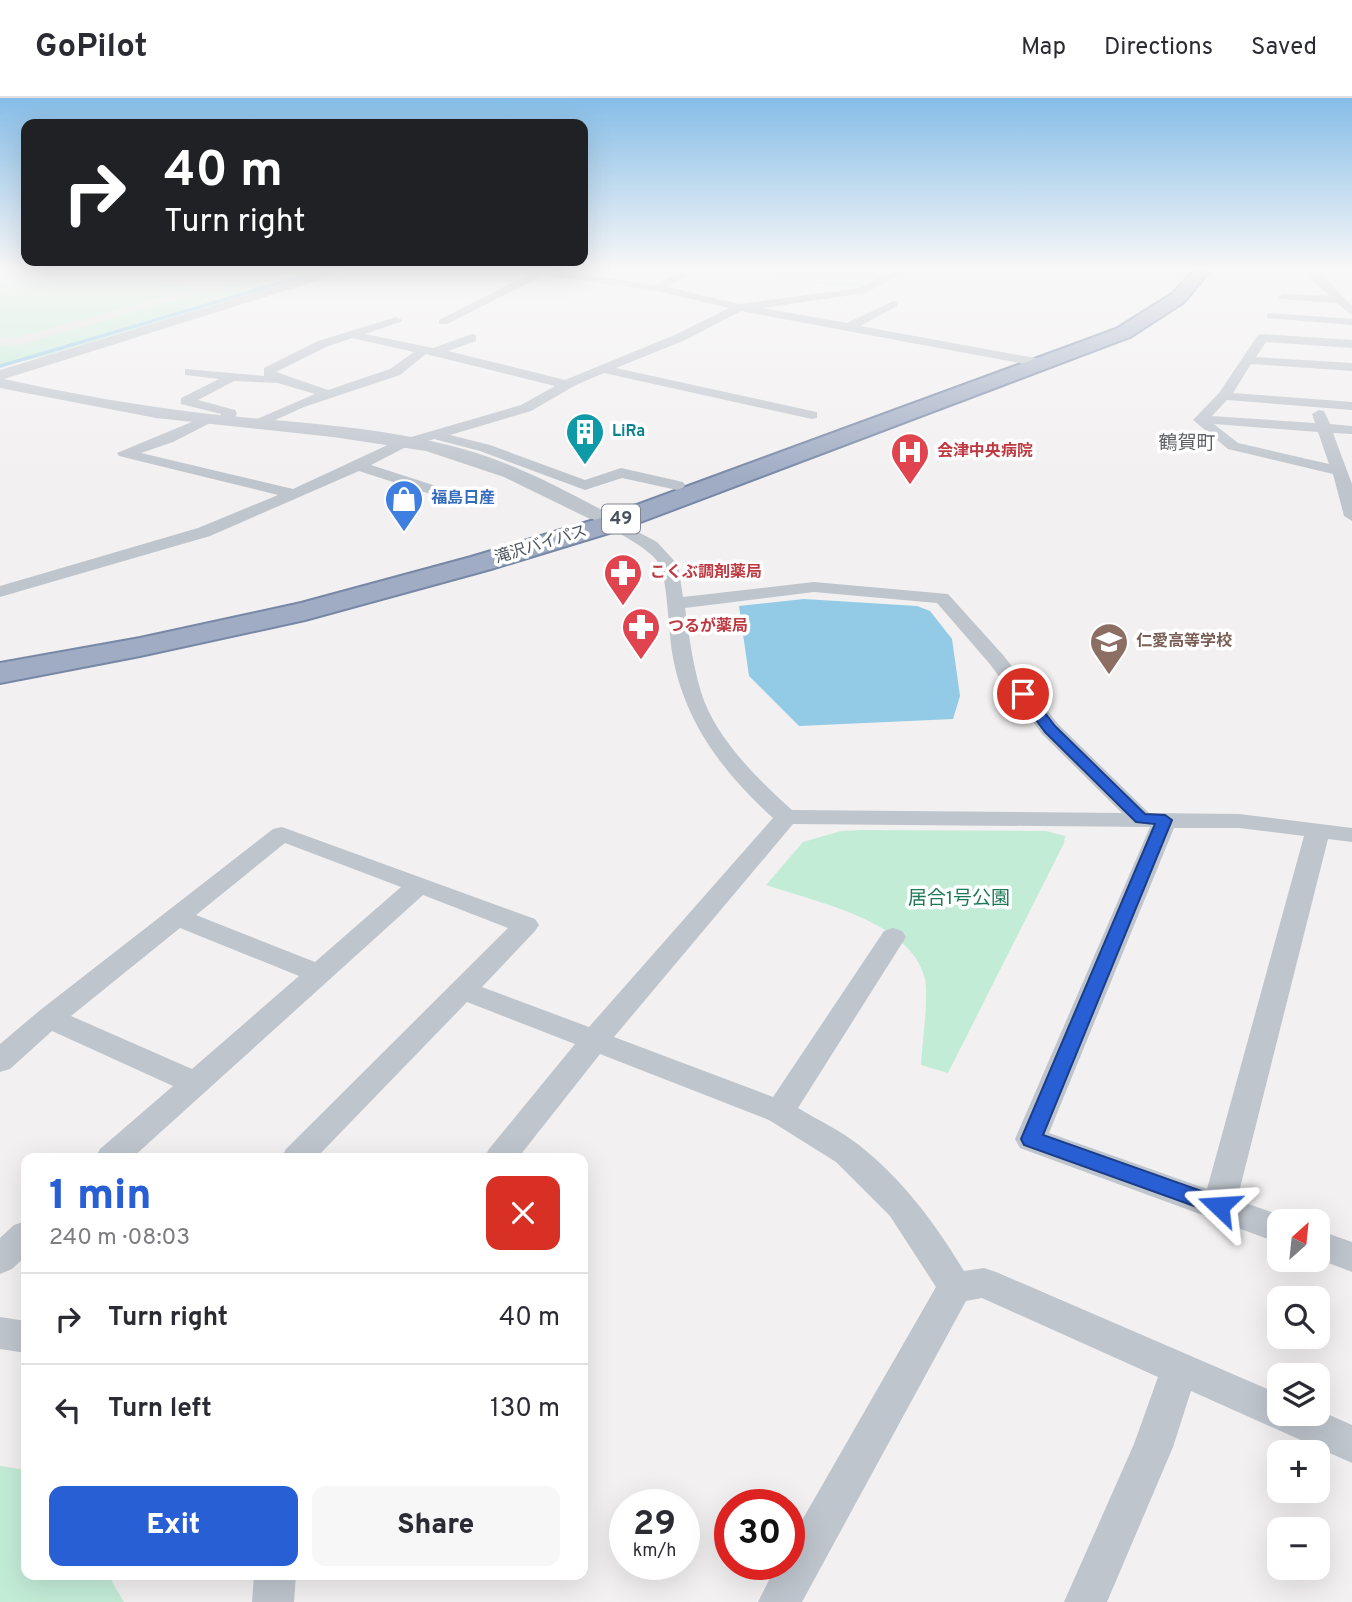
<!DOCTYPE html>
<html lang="en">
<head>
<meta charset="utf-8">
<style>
	:root { --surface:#fff; --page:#f7f7f7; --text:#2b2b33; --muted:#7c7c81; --line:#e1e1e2; --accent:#295fd4 }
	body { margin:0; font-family:Overpass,"Noto Sans JP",sans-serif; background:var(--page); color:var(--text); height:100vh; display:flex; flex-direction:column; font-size:26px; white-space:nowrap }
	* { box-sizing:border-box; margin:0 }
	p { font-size:23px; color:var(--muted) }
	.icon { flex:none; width:38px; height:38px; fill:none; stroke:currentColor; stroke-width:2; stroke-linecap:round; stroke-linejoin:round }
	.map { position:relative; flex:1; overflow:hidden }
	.sheet { position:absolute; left:21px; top:1055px; width:567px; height:427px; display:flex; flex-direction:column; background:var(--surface); border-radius:14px; box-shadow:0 7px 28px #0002 }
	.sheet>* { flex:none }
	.banner { position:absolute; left:21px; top:21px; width:567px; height:147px; border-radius:14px; box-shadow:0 7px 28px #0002; background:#202124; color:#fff; overflow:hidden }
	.needle { width:46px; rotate:27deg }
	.buttons { position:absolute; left:1267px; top:1111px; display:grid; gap:14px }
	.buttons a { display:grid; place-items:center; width:63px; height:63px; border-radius:14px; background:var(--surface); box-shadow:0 7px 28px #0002; font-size:35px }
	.speed { position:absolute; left:609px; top:1391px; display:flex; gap:14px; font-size:35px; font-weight:700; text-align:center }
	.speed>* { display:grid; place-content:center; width:91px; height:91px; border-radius:50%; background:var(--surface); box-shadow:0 7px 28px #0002; line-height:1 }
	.speed small { font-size:18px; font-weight:400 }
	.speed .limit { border:10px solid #d22; background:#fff; color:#111 }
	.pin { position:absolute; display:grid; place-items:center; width:60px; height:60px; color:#fff; margin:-30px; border:4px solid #fff; border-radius:50%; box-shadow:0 2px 7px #0007 }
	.me { position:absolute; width:77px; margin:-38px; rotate:290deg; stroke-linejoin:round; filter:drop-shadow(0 0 5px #0008) }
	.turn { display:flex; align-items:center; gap:24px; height:147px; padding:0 28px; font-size:32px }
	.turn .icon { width:91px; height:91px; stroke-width:2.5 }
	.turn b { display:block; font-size:49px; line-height:60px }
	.round { display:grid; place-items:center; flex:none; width:74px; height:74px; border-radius:14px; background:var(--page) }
	.headline { display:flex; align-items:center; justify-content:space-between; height:119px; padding:0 28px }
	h1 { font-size:42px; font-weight:800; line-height:52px; color:var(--accent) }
	.action { display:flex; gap:14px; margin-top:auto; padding:14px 28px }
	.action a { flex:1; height:80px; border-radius:14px; background:var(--accent); color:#fff; font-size:28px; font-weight:800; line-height:80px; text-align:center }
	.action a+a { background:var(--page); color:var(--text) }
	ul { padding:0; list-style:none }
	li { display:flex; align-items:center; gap:21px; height:91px; padding:0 28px; border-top:2px solid var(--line) }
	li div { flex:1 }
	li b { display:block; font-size:26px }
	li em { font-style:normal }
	header { display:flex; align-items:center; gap:42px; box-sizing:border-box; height:98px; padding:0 35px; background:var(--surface); border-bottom:2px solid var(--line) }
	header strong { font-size:33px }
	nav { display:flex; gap:38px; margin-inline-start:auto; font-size:24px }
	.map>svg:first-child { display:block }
</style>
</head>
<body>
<header>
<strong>GoPilot</strong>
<nav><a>Map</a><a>Directions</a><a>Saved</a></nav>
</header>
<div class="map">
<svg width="1352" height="1504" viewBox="0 0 1352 1504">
	<rect width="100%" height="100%" fill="#f2f0f0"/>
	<polygon fill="#e3e1e1" points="0,170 319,170 0,263"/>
	<g fill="#c3ecd7">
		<polygon points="48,170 92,170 196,190 23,238 0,240 0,182"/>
		<polygon points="284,170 337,170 47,258 0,268 0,248 24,246"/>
		<polygon points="776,170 899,170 861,188 850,190 771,179 769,172"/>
		<path d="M863,732L1046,733L1065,738L1064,745L948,975L921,967C922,947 929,897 925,881C912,823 816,804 766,787L803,744L841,733Z"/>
		<polygon points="0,1368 26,1372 26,1477 108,1477 124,1504 0,1504"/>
	</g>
	<polygon fill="#93cae5" points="804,501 917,508 930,513 952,541 960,598 953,621 799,628 749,578 739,508"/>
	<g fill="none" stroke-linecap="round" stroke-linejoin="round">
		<polyline stroke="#93cae5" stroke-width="3.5" points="0,268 331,170"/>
		<defs>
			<polygon id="trunk" points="1196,170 1212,170 1184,204 1130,239 622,431 491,471 305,522 140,558 0,585 0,565 140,540 301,505 471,459 604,419 1116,231 1172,196"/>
		</defs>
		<use href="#trunk" stroke="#7788a6" stroke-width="4"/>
		<g fill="#bfc5cd" fill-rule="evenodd">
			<path d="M513,170H539L655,187L686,170H699L667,189L739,206L858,190L900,170H913L865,195L762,210L847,225L893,203L897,204V208L860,228L1046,262L1052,266L1046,270L741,213L685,242L616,270L812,313L817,314V320L812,321L604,275L576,287L531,313L450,337L490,347L585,382L621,370L683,384L685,387L683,390L677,392L622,380L585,392L480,353L434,341L404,350L371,367L467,398L469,401L467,404H455L359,373L210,438L0,499V488L198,430L278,397L119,358L117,355L206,318L211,317L218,321L173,344L141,355L293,391L394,344L521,307L555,288L426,256L400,277L304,309L262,328L255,324L257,321L315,296L278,285L234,283L198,302L235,312L237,315L232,325L227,326L220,322L221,316L181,306V300L219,281L185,277V271L264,278V270L318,243L396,219L402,222L400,224L365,236L433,250L472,236L476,237V243L448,253L565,282L677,236L729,210L657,193L544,177L447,226H439V222L532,175ZM352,240L414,254L390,271L328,292L276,274L326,249Z"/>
			<path d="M1299,170C1323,170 1337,193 1352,208V217L1337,205L1279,201L1278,199L1283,196L1330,198Z"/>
			<polygon points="1271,215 1352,221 1352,227 1267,220 1267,216"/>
			<path d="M1262,236L1352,242V250L1266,244L1256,259L1352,265V273L1251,266L1233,295L1352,304V312L1227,302L1212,318L1315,325L1312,316L1319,312L1324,313L1330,326L1352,328V336L1333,335L1352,386V423L1344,418L1333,376L1228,351L1193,322L1219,295L1258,237ZM1214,326L1318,334L1329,366L1238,345Z"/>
			<path d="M597,412L657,444L678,467L683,499L814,484L948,496L1003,557L1058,626L1149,715L1239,716L1352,730V744L1328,741L1237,1102L1291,1121L1292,1124H1279V1145L1020,1050L1015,1041L1150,729L793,726L614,939L773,999L884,833L893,830L902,833L906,839L798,1010C818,1022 841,1033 859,1047C903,1082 935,1125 964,1173L984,1170L996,1174L1279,1296V1316H1318V1312L1352,1327V1365L1191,1293L1173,1349L1107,1504H1064L1134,1346L1158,1279L982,1200L966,1203L802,1504H758L777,1466H789V1445L936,1189L890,1118L836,1064L769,1022L600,956L518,1060H484L489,1051L575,946L467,904L316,1060H281L286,1051L508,830L423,797L132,1060H95L100,1051L173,988L52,933L10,971L0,974V946L39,913L273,731L282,729L535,821L539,827L535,833L482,889L589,929L773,720C723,675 683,622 672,554C669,533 667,487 661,469C653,450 609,431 591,420L589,417ZM814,494L937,505L989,565L1042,636L1122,715L792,712C758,682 714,638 701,594C693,567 689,538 685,510ZM1174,730H1239L1304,738L1207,1091L1049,1035ZM285,745L401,789L315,864L196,817ZM180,830L299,878L192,971L71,918Z"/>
			<polygon points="26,1123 26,1158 12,1171 0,1176 0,1140 14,1127"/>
			<polygon points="1318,1132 1352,1144 1352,1174 1318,1161"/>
			<polygon points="0,1219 26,1223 26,1255 0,1251"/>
			<polygon points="254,1477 296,1477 294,1504 252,1504"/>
		</g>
		<path fill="#bfc5cd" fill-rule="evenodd" d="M336,170H357L4,281C72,296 140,308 209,316C294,325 380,328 463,351C513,365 559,389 604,413L607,417L604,421H590L504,379L426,353L333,339L156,320L0,290V272Z"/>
		<use href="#trunk" fill="#9facc3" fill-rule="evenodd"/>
	</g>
	<linearGradient id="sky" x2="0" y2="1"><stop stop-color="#86bde7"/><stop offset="0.45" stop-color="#f9f8f8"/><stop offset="1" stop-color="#f9f8f8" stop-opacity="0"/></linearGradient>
	<rect width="1352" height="381" fill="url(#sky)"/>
	<polygon fill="#295fd4" stroke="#1b3e8a" stroke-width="2" points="1023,592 1028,593 1055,628 1145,716 1165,717 1172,722 1043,1037 1227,1102 1230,1108 1227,1114 1219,1117 1211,1114 1024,1047 1021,1041 1155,726 1136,724 1045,634 1017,596"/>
	<defs>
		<symbol id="building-pin" viewBox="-11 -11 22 30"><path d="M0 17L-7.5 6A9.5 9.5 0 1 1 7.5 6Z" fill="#0f9aa8" stroke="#fff"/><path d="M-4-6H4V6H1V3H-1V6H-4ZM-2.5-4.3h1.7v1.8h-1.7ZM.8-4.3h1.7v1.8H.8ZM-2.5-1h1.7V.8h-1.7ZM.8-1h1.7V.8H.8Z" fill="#fff"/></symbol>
		<symbol id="hospital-pin" viewBox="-11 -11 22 30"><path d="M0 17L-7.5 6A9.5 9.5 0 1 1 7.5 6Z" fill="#e0444e" stroke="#fff"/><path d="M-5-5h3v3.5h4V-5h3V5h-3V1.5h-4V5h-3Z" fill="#fff"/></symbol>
		<symbol id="shop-pin" viewBox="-11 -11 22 30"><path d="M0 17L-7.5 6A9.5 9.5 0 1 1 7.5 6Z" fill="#3f7fe0" stroke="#fff"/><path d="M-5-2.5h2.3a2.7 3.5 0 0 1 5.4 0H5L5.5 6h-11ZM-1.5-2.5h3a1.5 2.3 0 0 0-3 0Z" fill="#fff"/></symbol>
		<symbol id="pharmacy-pin" viewBox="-11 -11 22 30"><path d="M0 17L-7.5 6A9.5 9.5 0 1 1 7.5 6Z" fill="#e0444e" stroke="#fff"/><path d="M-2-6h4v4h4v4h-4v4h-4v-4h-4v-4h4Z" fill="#fff"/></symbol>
		<symbol id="school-pin" viewBox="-11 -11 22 30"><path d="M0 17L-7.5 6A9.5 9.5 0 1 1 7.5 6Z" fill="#8d6e63" stroke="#fff"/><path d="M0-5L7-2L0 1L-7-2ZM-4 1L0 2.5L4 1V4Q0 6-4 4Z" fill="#fff"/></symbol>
	</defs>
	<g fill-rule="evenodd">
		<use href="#building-pin" x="563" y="312" width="44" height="60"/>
		<use href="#hospital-pin" x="888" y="332" width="44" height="60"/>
		<use href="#shop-pin" x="382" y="379" width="44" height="60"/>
		<use href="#pharmacy-pin" x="601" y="453" width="44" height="60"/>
		<use href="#pharmacy-pin" x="619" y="507" width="44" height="60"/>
		<use href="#school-pin" x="1087" y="522" width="44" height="60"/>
	</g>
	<g text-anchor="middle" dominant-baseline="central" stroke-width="7" stroke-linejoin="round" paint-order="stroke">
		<g font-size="16" font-weight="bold" fill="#0d838f" stroke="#fff" text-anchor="start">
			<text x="612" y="334">LiRa</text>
		</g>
		<g font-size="16" font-weight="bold" fill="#be3a42" stroke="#fff" text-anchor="start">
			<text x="937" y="354">会津中央病院</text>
			<text x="650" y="475">こくぶ調剤薬局</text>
			<text x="668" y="529">つるが薬局</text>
		</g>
		<g font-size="16" font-weight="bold" fill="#366cbe" stroke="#fff" text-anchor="start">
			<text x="431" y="401">福島日産</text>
		</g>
		<g font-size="16" fill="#49515c" stroke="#fff">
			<text transform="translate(541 447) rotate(-17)">滝沢バイパス</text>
		</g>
		<g font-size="16" font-weight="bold" fill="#785e54" stroke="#fff" text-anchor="start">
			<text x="1136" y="544">仁愛高等学校</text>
		</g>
		<rect fill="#fff" stroke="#80858d" stroke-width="2" x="602" y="406.5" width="38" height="29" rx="5"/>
		<g font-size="18" font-weight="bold" fill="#49515c">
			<text x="621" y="421">49</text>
		</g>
		<g font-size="19" fill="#5d5f64" stroke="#fff">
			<text x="1187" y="346">鶴賀町</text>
		</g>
		<g font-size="19" fill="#1f7856" stroke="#fff">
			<text x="959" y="801">居合1号公園</text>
		</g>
	</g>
</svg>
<div class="buttons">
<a><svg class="needle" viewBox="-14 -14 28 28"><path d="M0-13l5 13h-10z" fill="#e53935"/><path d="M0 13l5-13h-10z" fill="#7c7c81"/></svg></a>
<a><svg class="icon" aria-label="search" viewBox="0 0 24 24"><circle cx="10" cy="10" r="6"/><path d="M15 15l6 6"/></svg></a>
<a><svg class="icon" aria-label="layers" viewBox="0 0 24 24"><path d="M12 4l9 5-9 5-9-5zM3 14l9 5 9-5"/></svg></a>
<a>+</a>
<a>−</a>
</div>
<div class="speed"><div>29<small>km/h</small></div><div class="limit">30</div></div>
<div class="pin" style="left:1023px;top:596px;background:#d93025"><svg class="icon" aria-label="arrive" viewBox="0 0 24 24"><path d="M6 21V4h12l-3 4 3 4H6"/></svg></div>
<svg class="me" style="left:1219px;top:1108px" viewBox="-20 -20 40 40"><path d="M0-17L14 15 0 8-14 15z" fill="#295fd4" stroke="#fff" stroke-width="4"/></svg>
<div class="banner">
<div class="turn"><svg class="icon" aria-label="right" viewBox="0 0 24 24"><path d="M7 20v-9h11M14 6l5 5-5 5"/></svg><div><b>40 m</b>Turn right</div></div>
</div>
<section class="sheet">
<div class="headline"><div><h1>1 min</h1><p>240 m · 08:03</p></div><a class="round" style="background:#d93025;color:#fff"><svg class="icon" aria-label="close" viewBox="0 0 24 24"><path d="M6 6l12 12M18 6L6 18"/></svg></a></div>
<ul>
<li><svg class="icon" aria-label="right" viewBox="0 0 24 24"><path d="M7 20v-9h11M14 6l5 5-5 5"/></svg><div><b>Turn right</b></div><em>40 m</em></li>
<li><svg class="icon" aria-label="left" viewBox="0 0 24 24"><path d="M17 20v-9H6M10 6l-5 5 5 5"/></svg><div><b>Turn left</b></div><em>130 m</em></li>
</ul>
<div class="action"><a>Exit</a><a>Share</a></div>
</section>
</div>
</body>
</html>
